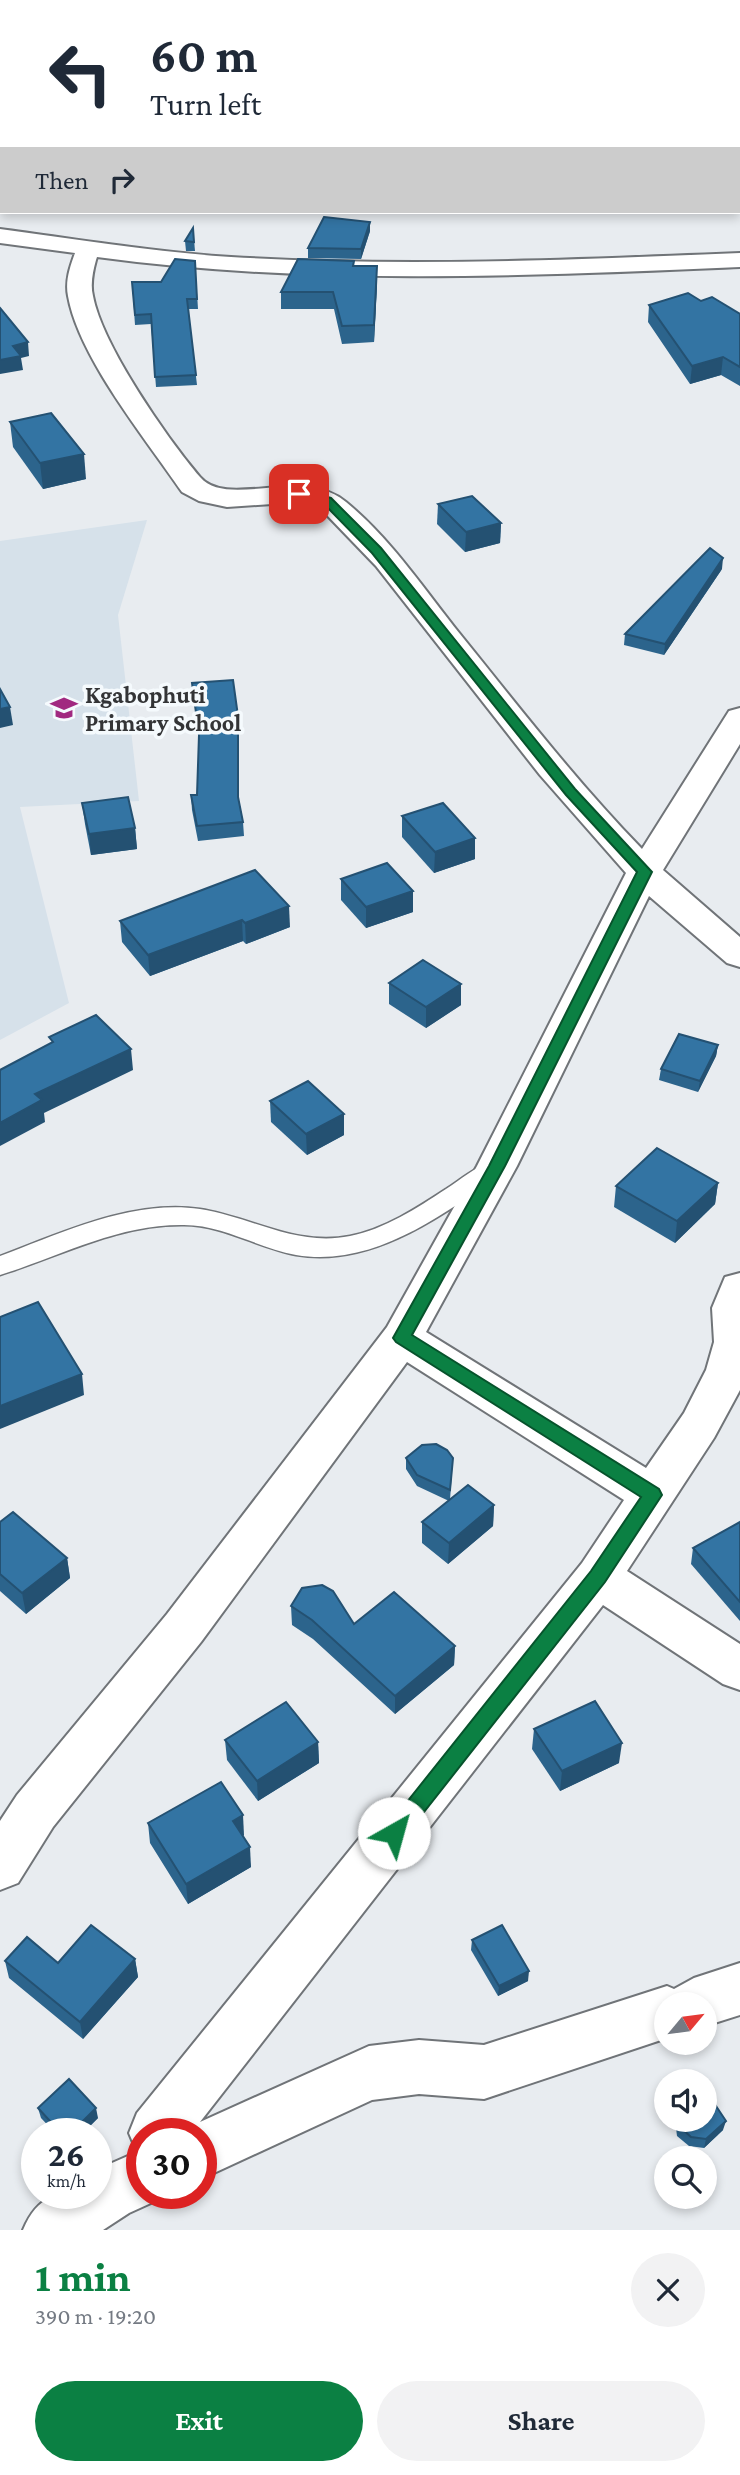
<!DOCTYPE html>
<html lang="en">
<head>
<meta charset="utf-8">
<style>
	:root { --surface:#fff; --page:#f2f2f3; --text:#1f2937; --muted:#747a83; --accent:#0b8043 }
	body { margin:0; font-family:"Crimson Pro",serif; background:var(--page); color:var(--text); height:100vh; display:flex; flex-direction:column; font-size:26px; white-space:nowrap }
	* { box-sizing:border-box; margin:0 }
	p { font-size:23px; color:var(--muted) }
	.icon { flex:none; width:38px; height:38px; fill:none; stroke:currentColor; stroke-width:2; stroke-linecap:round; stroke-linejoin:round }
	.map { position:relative; height:2230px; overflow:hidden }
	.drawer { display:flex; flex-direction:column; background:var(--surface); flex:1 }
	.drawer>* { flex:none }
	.top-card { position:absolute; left:0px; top:0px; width:740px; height:214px; box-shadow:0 4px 10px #0003; background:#fff; color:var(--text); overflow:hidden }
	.needle { width:46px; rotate:61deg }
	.buttons { position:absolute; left:654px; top:1992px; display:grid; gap:14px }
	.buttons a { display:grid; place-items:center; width:63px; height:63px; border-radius:50%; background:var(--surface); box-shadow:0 4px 10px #0003; font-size:35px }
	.speed { position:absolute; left:21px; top:2118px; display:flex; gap:14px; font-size:35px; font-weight:700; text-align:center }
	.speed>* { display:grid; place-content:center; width:91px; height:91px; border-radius:50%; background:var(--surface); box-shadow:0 4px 10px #0003; line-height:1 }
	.speed small { font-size:18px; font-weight:400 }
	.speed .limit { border:10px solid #d22; background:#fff; color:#111 }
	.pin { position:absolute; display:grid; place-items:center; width:60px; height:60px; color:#fff; margin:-30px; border-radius:14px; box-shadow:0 4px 10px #0006 }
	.me { position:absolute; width:77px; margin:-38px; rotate:38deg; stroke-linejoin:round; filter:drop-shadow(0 0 5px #0008) }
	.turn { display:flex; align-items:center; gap:24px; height:147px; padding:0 35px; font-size:32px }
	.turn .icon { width:91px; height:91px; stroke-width:2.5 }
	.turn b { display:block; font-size:49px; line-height:60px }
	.then { display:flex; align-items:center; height:66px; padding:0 35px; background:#0003; gap:14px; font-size:26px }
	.round { display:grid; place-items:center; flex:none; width:74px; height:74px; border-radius:37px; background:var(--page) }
	.summary { display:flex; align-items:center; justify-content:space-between; height:119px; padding:0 35px }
	h1 { font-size:42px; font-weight:700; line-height:52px; color:var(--accent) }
	.primary-button { display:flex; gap:14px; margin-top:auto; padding:14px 35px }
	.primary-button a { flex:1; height:80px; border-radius:42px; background:var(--accent); color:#fff; font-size:28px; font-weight:700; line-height:80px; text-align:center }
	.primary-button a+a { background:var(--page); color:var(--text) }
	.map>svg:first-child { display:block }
</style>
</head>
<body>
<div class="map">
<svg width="740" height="2230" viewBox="0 0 740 2230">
	<rect width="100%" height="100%" fill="#e8ecf0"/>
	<polygon fill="#d6e1ea" points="147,520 118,615 139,801 20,807 69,1003 0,1040 0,541"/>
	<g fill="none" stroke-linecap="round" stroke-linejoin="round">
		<g fill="#7dc0f2" fill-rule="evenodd">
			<polygon points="52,0 92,0 94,2 54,2"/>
			<polygon points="738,14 740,14 738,37"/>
		</g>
		<defs>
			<path id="lane" d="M491,1162L499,1164L503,1170L499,1176C441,1216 372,1268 296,1255C258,1248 223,1225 184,1225C118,1224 61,1256 0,1275V1256C61,1233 133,1199 200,1209C252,1217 296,1247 350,1236C385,1229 417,1208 446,1189C460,1180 475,1167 491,1162Z"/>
			<g id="street">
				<rect x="633" y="0" width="20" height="2"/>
				<polygon points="738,142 740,143 740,158 738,157"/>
				<path d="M0,229C77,239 154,252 231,257C401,267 571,260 740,253V267C526,276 311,286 97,257L96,260C93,271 90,284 93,296C102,345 167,438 200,477C227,509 303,466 346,502C391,539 424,589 460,634C519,707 576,781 642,849L729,711L740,708V744L663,870L740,937V967L727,963L649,896L517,1166L426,1332L646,1468L684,1413L706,1370L714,1342L712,1308L725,1277L740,1273V1390L714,1438L627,1571L740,1644V1690L723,1684L603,1605L200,2122L369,2046L419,2040L484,2045L667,1986L674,1989L694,1978L740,1963V2015L705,2026V2004H667V2038L484,2099L419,2094L372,2100L201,2179V2133H142V2193H164L162,2198L129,2213L103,2230H23C39,2192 59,2193 96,2193V2170L137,2152L129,2133L137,2113L582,1563L624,1500L407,1362L201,1642L53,1827L18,1883L0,1890V1821L17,1795L167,1614L387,1327L477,1166L626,873L540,775L376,566L324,512L302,502L227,507L199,501L182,492C146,439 79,358 68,296C65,281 70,267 75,253L0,243Z"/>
			</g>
			<g id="secondary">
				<rect x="738" y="99" width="2" height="12"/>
				<rect x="0" y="138" width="2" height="14"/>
			</g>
		</defs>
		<use href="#lane" stroke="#707478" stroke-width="3"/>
		<use href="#street" stroke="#707478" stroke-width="4"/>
		<use href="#secondary" stroke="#707478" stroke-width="4"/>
		<use href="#lane" fill="#fff" fill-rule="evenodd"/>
		<use href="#street" fill="#fff" fill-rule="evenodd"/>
		<use href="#secondary" fill="#fff" fill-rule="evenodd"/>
	</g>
	<g fill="#2c648c">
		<polygon points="193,228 195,251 186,251 185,241"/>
		<polygon points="370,231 361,259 308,258 308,248"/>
		<polygon points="195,261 198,309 188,309 197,385 156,387 151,324 135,325 132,282 161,282"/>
		<polygon points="354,261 354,266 377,283 374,342 342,344 334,309 281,309 281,292"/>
		<polygon points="701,301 740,314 740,386 721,375 690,384 648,322 649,305"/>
		<polygon points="10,422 86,479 43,489 13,447"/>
		<polygon points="438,504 501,523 500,543 465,552 437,524"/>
		<polygon points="722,569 664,655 624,645 625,634"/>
		<polygon points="192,683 238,716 239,801 243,822 244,836 198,841 192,810 191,795 197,795 199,742"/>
		<polygon points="82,803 135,828 137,849 91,855 85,824"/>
		<polygon points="402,816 475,838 475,859 434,873 402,837"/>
		<polygon points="341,879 413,891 413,912 366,928 341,900"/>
		<polygon points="212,887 290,927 246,944 243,941 150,976 122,942 120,921"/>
		<polygon points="389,983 461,1005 426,1028 389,1004"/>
		<polygon points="718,1045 716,1056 698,1092 659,1080 661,1069"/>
		<polygon points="270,1101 344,1114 344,1135 307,1155 271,1122"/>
		<polygon points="718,1183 715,1204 675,1243 614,1207 616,1186"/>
		<polygon points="406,1458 453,1458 450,1500 494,1505 493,1526 448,1564 422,1543 422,1522 449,1501 417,1486 406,1469"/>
		<polygon points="0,1522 67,1558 70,1578 26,1614 0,1591"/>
		<polygon points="740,1522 740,1621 691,1564 693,1548"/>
		<polygon points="291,1606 354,1624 455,1646 454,1665 395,1714 313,1639 292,1625"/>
		<polygon points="534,1729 619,1763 560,1791 532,1749"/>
		<polygon points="225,1740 318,1742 319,1763 258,1801 227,1760"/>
		<polygon points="148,1823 244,1835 243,1836 251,1867 188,1904 150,1843"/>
		<polygon points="472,1940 528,1981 498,1996 471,1950"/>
		<polygon points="135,1959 138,1977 83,2039 9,1978 5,1961 58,1963"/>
		<polygon points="38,2108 98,2118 83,2133 55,2133 41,2118"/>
		<polygon points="675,2119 705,2119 723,2130 704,2148 689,2146 677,2136"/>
	</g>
	<g fill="#245172">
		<rect x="0" y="108" width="2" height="16"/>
		<polygon points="370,222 370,231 361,259 361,249"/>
		<polygon points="377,266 377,283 374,342 374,325"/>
		<polygon points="28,342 29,356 21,358 23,370 0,374 0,360 13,346"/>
		<polygon points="723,357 721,375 690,384 692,366"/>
		<polygon points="84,454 86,479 43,489 40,463"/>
		<polygon points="501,523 500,543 465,552 466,532"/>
		<polygon points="723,558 722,569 664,655 665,644"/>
		<polygon points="10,707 13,725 0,728 0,709"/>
		<polygon points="238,716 239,731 239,812 238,797"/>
		<polygon points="135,828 137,849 91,855 89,834"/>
		<polygon points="475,838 475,859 434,873 435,852"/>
		<polygon points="413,891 413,912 366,928 366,907"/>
		<polygon points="289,906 290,927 246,944 245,923"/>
		<polygon points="242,920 243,941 150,976 148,955"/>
		<polygon points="461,984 461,1005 426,1028 426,1007"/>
		<polygon points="718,1045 716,1056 698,1092 700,1081"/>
		<polygon points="131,1049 133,1070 44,1113 45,1122 0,1146 0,1123 35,1094"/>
		<polygon points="344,1114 344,1135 307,1155 306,1134"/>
		<polygon points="718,1183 715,1204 675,1243 677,1221"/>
		<polygon points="82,1374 84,1395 0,1429 0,1406"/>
		<polygon points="494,1505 493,1526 448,1564 449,1543"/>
		<polygon points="67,1558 70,1578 26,1614 22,1593"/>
		<polygon points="455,1646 454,1665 395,1714 395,1696"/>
		<polygon points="318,1742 319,1763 258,1801 257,1781"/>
		<polygon points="622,1743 619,1763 560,1791 562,1771"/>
		<polygon points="243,1815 244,1835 235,1841 233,1821"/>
		<polygon points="250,1847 251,1867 188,1904 186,1884"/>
		<polygon points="135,1959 138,1977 83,2039 80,2022"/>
		<polygon points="529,1971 528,1981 498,1996 499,1986"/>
		<polygon points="96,2108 98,2118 83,2133 71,2133"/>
		<polygon points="726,2121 723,2130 704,2148 706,2139"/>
	</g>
	<g fill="#3374a3" stroke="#245172" stroke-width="2">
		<polygon points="2,71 2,108 0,108 0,72"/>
		<polygon points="324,217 370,222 361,249 308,248"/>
		<polygon points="193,228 194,242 185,241"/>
		<polygon points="175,259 195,261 197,299 187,299 196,375 155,377 151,314 135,315 132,282 161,282"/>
		<polygon points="298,259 354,261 353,266 377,266 374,325 342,326 333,292 281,292"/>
		<polygon points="688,293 701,301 712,297 740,314 740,367 723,357 692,366 649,305"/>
		<polygon points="0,308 28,342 13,346 21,356 0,360"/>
		<polygon points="51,413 84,454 40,463 10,422"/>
		<polygon points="472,496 501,523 466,532 438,504"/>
		<polygon points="710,548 723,558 665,644 625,634"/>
		<polygon points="233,680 238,716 238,797 243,822 197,826 191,795 197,795 199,735 192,683"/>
		<polygon points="0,689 10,707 0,709"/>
		<polygon points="128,797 135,828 89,834 82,803"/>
		<polygon points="443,803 475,838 435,852 402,816"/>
		<polygon points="387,863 413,891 366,907 341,879"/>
		<polygon points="255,870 289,906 245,923 242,920 148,955 120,921"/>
		<polygon points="423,960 461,984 426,1007 389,983"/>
		<polygon points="96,1015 131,1049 35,1094 42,1100 0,1123 0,1070 53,1042 49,1037"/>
		<polygon points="679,1034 718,1045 700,1081 661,1069"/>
		<polygon points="308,1081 344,1114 306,1134 270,1101"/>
		<polygon points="657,1148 718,1183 677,1221 616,1186"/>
		<polygon points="38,1302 82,1374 0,1406 0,1317"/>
		<polygon points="436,1444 447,1450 453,1458 450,1490 417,1475 406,1458 422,1445"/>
		<polygon points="468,1485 494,1505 449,1543 422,1522"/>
		<polygon points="13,1512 67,1558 22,1593 0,1574 0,1522"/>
		<polygon points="740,1522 740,1602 693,1548"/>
		<polygon points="322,1585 333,1591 354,1624 394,1592 455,1646 395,1696 312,1620 291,1606 302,1588"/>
		<polygon points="595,1701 622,1743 562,1771 534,1729"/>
		<polygon points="286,1702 318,1742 257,1781 225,1740"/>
		<polygon points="221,1782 243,1815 233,1821 250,1847 186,1884 148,1823"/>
		<polygon points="91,1925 135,1959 80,2022 5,1961 27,1937 58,1963"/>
		<polygon points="502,1925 529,1971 499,1986 472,1940"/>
		<polygon points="69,2079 96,2108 71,2133 61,2133 38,2108"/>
		<polygon points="705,2099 714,2103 726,2121 706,2139 691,2137 679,2126 678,2119 705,2119"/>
	</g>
	<polygon fill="#0b8043" stroke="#07532c" stroke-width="2" points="299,490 331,498 381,548 575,789 652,872 505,1166 412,1335 659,1489 662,1495 605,1582 402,1840 394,1843 387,1840 384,1833 387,1827 591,1571 641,1497 396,1342 393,1338 489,1166 637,872 566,795 372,553 323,503 294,496 293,494"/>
	<defs>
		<symbol id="school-bare" viewBox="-9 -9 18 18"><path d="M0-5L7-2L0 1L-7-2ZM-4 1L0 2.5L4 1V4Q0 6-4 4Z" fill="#a12980" stroke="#f5fafd" stroke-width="2.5" paint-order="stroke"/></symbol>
	</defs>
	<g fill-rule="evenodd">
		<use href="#school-bare" x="45" y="689" width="38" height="38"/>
	</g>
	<g text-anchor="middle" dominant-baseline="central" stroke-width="7" stroke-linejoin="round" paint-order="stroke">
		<g font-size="24" font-weight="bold" fill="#333436" stroke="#f5fafd" text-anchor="start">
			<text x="85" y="694">Kgabophuti<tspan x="85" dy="28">Primary School</tspan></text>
		</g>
	</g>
</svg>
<div class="buttons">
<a><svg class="needle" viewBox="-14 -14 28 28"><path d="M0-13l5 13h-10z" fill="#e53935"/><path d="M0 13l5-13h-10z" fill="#747a83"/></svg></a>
<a><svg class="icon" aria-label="sound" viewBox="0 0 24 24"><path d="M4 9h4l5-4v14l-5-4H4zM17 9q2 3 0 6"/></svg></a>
<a><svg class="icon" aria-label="search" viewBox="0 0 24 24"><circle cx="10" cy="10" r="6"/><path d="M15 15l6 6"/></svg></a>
</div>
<div class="speed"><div>26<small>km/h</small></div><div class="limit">30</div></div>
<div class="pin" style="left:299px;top:494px;background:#d93025"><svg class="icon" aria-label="arrive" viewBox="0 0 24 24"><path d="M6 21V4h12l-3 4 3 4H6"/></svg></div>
<svg class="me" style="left:394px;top:1833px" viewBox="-20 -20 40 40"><circle r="19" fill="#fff"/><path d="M0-13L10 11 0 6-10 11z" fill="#0b8043"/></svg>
<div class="top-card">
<div class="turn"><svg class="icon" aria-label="left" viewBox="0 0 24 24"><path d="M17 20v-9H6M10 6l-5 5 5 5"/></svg><div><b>60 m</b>Turn left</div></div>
<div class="then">Then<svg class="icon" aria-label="right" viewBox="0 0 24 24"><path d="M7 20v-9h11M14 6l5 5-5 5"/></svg></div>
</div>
</div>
<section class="drawer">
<div class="summary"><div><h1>1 min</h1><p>390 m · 19:20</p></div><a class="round"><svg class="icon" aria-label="close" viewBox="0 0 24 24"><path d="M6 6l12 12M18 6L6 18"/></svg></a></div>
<div class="primary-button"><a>Exit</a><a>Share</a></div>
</section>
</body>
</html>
